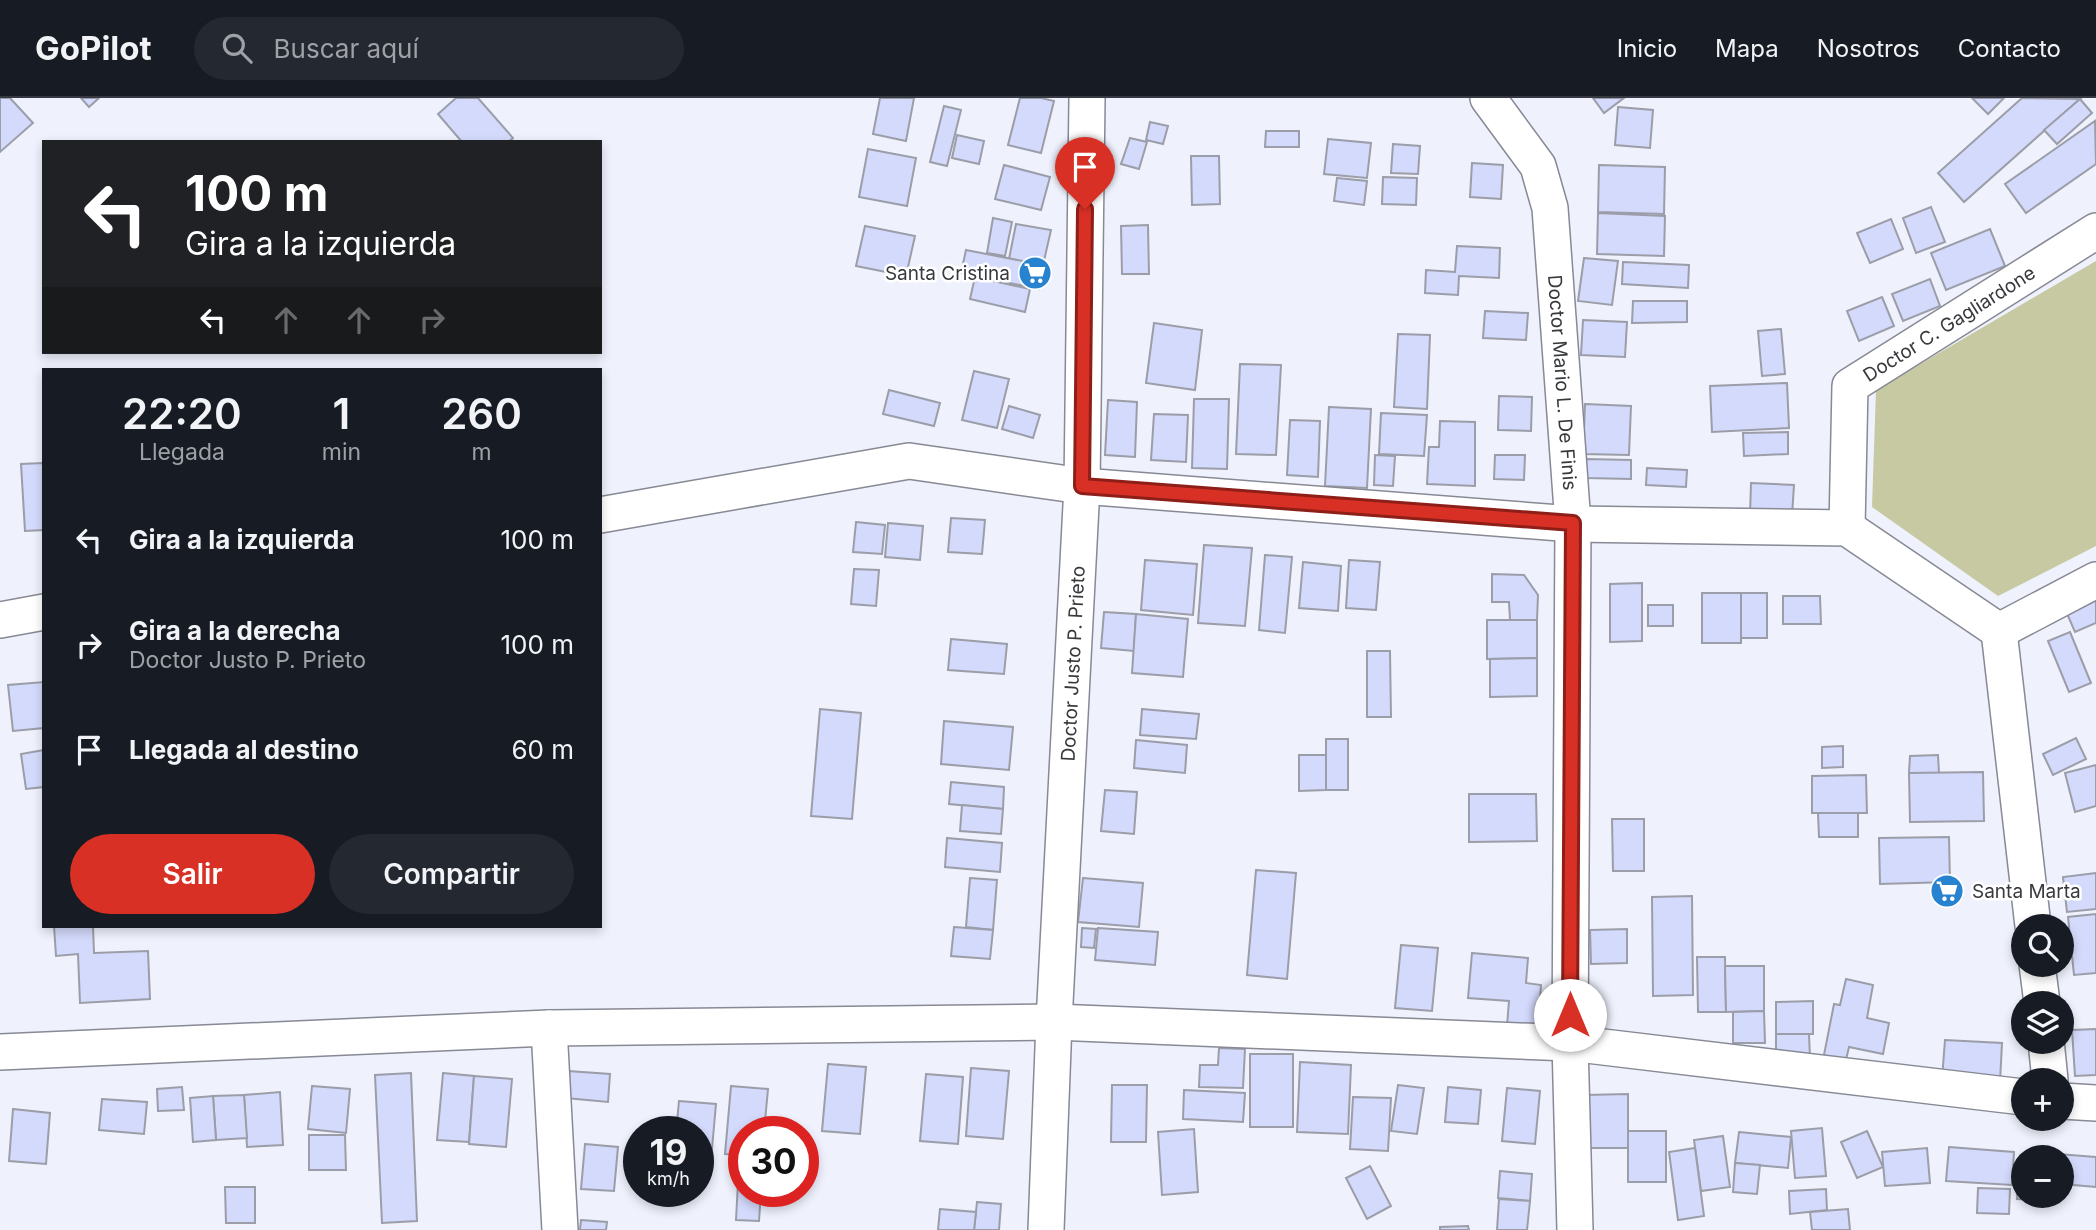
<!DOCTYPE html>
<html lang="es">
<head>
<meta charset="utf-8">
<style>
	:root { --surface:#171b24; --page:#242831; --text:#f1f3f6; --muted:#9ea1a6; --line:#363941; --accent:#d93025 }
	body { margin:0; font-family:Inter,sans-serif; background:var(--page); color:var(--text); height:100vh; display:flex; flex-direction:column; font-size:26px; white-space:nowrap }
	* { box-sizing:border-box; margin:0 }
	p { font-size:23px; color:var(--muted) }
	.icon { flex:none; width:38px; height:38px; fill:none; stroke:currentColor; stroke-width:2; stroke-linecap:round; stroke-linejoin:round }
	.map { position:relative; flex:1; overflow:hidden }
	.sheet { position:absolute; left:42px; top:270px; width:560px; height:560px; display:flex; flex-direction:column; background:var(--surface); border-radius:0px; box-shadow:0 4px 10px #0003 }
	.sheet>* { flex:none }
	.hud { position:absolute; left:42px; top:42px; width:560px; height:214px; border-radius:0px; box-shadow:0 4px 10px #0003; background:#202124; color:#fff; overflow:hidden }
	.controls { position:absolute; left:2011px; top:816px; display:grid; gap:14px }
	.controls a { display:grid; place-items:center; width:63px; height:63px; border-radius:50%; background:var(--surface); box-shadow:0 4px 10px #0003; font-size:35px }
	.speed { position:absolute; left:623px; top:1018px; display:flex; gap:14px; font-size:35px; font-weight:700; text-align:center }
	.speed>* { display:grid; place-content:center; width:91px; height:91px; border-radius:50%; background:var(--surface); box-shadow:0 4px 10px #0003; line-height:1 }
	.speed small { font-size:18px; font-weight:400 }
	.speed .limit { border:10px solid #d22; background:#fff; color:#111 }
	.pin { position:absolute; display:grid; place-items:center; width:60px; height:60px; color:#fff; margin:-72px -30px; border-radius:50% 50% 50% 0; rotate:-45deg; box-shadow:0 0 7px #0007 }
	.pin .icon { rotate:45deg }
	.me { position:absolute; width:77px; margin:-38px; rotate:0deg; stroke-linejoin:round; filter:drop-shadow(0 0 5px #0008) }
	.turn { display:flex; align-items:center; gap:24px; height:147px; padding:0 28px; font-size:32px }
	.turn .icon { width:91px; height:91px; stroke-width:2.5 }
	.turn b { display:block; font-size:49px; line-height:60px }
	.lanes { display:flex; align-items:center; height:66px; padding:0 28px; background:#0003; justify-content:center; gap:35px; direction:ltr }
	.lanes .off { opacity:.35 }
	.eta { display:flex; justify-content:space-evenly; align-items:center; height:119px; text-align:center }
	.eta b { font-size:42px; font-weight:600; line-height:49px }
	.action { display:flex; gap:14px; margin-top:auto; padding:14px 28px }
	.action a { flex:1; height:80px; border-radius:42px; background:var(--accent); color:#fff; font-size:28px; font-weight:600; line-height:80px; text-align:center }
	.action a+a { background:var(--page); color:var(--text) }
	ul { padding:0; list-style:none }
	li { display:flex; align-items:center; gap:21px; height:105px; padding:0 28px }
	li div { flex:1 }
	li b { display:block; font-size:26px }
	li em { font-style:normal }
	header { display:flex; align-items:center; gap:42px; box-sizing:border-box; height:98px; padding:0 35px; background:var(--surface); border-bottom:2px solid var(--line) }
	header strong { font-size:33px }
	nav { display:flex; gap:38px; margin-inline-start:auto; font-size:24px }
	.search { width:490px; height:63px; background:var(--page); display:flex; align-items:center; gap:18px; box-sizing:border-box; padding:0 24px; border-radius:38px; color:var(--muted); font-size:26px }
	.map>svg:first-child { display:block }
</style>
</head>
<body>
<header>
<strong>GoPilot</strong>
<div class="search"><svg class="icon" aria-label="search" viewBox="0 0 24 24"><circle cx="10" cy="10" r="6"/><path d="M15 15l6 6"/></svg>Buscar aquí</div>
<nav><a>Inicio</a><a>Mapa</a><a>Nosotros</a><a>Contacto</a></nav>
</header>
<div class="map">
<svg width="2096" height="1132" viewBox="0 0 2096 1132">
	<rect width="100%" height="100%" fill="#eff2fd"/>
	<polygon fill="#c6c9a1" points="2096,163 2096,448 1998,498 1872,409 1876,292"/>
	<g fill="#d4dafb" stroke="#9b9da8" stroke-width="2">
		<polygon points="0,0 10,0 33,25 0,54"/>
		<polygon points="81,0 99,0 89,9"/>
		<polygon points="456,0 478,0 513,40 508,44 462,44 438,16"/>
		<polygon points="880,0 914,0 906,43 873,36"/>
		<polygon points="1020,0 1041,0 1054,3 1041,55 1008,47"/>
		<polygon points="1593,0 1624,0 1604,15"/>
		<polygon points="1972,0 2004,0 1988,16"/>
		<polygon points="2022,0 2080,1 1964,104 1938,75"/>
		<polygon points="2080,1 2092,15 2057,46 2044,32"/>
		<polygon points="944,8 961,12 947,68 930,64"/>
		<polygon points="1618,9 1653,12 1650,50 1615,47"/>
		<polygon points="2095,23 2096,66 2026,115 2005,86"/>
		<polygon points="1150,24 1168,28 1163,46 1146,42"/>
		<polygon points="1266,33 1299,33 1299,49 1265,49"/>
		<polygon points="957,37 984,43 979,66 952,60"/>
		<polygon points="1130,40 1147,44 1139,71 1121,66"/>
		<polygon points="1328,41 1371,45 1367,80 1324,76"/>
		<polygon points="1393,46 1420,48 1418,76 1391,75"/>
		<polygon points="868,51 916,60 907,108 859,99"/>
		<polygon points="1191,58 1219,58 1220,106 1192,107"/>
		<polygon points="1472,65 1503,67 1501,101 1470,99"/>
		<polygon points="1004,67 1050,79 1041,112 995,101"/>
		<polygon points="1599,67 1665,69 1664,116 1598,114"/>
		<polygon points="1383,79 1417,80 1416,107 1382,106"/>
		<polygon points="1337,80 1367,83 1364,107 1334,103"/>
		<polygon points="1931,109 1945,144 1916,155 1903,120"/>
		<polygon points="1598,115 1665,118 1664,158 1597,156"/>
		<polygon points="993,120 1012,124 1005,158 987,155"/>
		<polygon points="1891,121 1903,151 1870,165 1857,135"/>
		<polygon points="1016,126 1051,132 1043,167 1009,161"/>
		<polygon points="1148,127 1149,176 1122,176 1121,128"/>
		<polygon points="865,128 915,138 906,178 856,168"/>
		<polygon points="1990,131 2005,168 1946,192 1931,155"/>
		<polygon points="1457,148 1500,150 1499,180 1459,178 1458,197 1425,195 1426,172 1455,174"/>
		<polygon points="966,152 1043,167 1039,191 961,175"/>
		<polygon points="1584,160 1618,163 1612,207 1578,203"/>
		<polygon points="1623,164 1689,167 1688,190 1622,186"/>
		<polygon points="975,179 1030,191 1025,214 970,201"/>
		<polygon points="1930,181 1940,208 1903,223 1892,196"/>
		<polygon points="1882,199 1894,228 1859,243 1847,213"/>
		<polygon points="1633,203 1687,203 1687,224 1632,225"/>
		<polygon points="1485,213 1528,215 1526,242 1483,240"/>
		<polygon points="1583,222 1627,224 1625,259 1581,257"/>
		<polygon points="1154,225 1202,232 1195,292 1146,285"/>
		<polygon points="1781,231 1785,276 1762,278 1758,233"/>
		<polygon points="1398,236 1430,237 1427,311 1394,309"/>
		<polygon points="1240,266 1281,267 1276,357 1236,356"/>
		<polygon points="974,273 1009,281 997,330 962,322"/>
		<polygon points="1787,285 1789,330 1712,334 1710,288"/>
		<polygon points="889,292 940,305 934,328 883,316"/>
		<polygon points="1499,298 1532,299 1531,333 1498,332"/>
		<polygon points="1194,301 1229,301 1227,371 1192,370"/>
		<polygon points="1108,302 1137,304 1135,359 1105,357"/>
		<polygon points="1585,306 1631,308 1629,357 1583,356"/>
		<polygon points="1009,308 1040,317 1033,340 1002,331"/>
		<polygon points="1329,309 1371,311 1367,390 1325,388"/>
		<polygon points="1381,315 1427,317 1424,358 1379,356"/>
		<polygon points="1154,316 1188,317 1186,364 1151,362"/>
		<polygon points="1290,322 1320,323 1318,379 1287,377"/>
		<polygon points="1440,323 1475,324 1475,388 1427,386 1429,349 1439,349"/>
		<polygon points="1788,334 1788,356 1744,358 1743,335"/>
		<polygon points="1375,357 1395,358 1393,388 1374,387"/>
		<polygon points="1495,357 1525,357 1524,382 1494,381"/>
		<polygon points="1586,361 1631,362 1631,381 1586,380"/>
		<polygon points="44,365 44,432 25,433 21,366"/>
		<polygon points="1647,370 1687,372 1686,389 1646,387"/>
		<polygon points="1751,385 1794,387 1792,418 1750,417"/>
		<polygon points="951,420 985,422 982,456 948,454"/>
		<polygon points="856,424 885,427 882,456 853,454"/>
		<polygon points="888,425 923,428 920,462 885,459"/>
		<polygon points="1204,447 1252,450 1245,528 1198,525"/>
		<polygon points="1265,457 1292,459 1285,535 1259,532"/>
		<polygon points="1145,462 1197,466 1193,517 1141,512"/>
		<polygon points="1349,462 1380,464 1376,512 1346,510"/>
		<polygon points="1303,464 1341,468 1338,513 1299,510"/>
		<polygon points="854,471 879,472 876,508 851,506"/>
		<polygon points="1492,476 1524,477 1538,497 1537,522 1510,522 1509,504 1492,504"/>
		<polygon points="1642,485 1642,543 1610,544 1610,486"/>
		<rect x="1702" y="495" width="39" height="50"/>
		<rect x="1741" y="495" width="26" height="45"/>
		<polygon points="2096,497 2096,525 2075,534 2065,511"/>
		<polygon points="1783,498 1820,498 1821,526 1783,526"/>
		<rect x="1648" y="507" width="25" height="21"/>
		<polygon points="1104,514 1136,516 1134,553 1101,550"/>
		<polygon points="1136,516 1188,521 1183,579 1132,575"/>
		<polygon points="1487,522 1537,522 1537,560 1487,561"/>
		<polygon points="2070,534 2091,585 2069,594 2048,543"/>
		<polygon points="951,541 1007,546 1004,576 948,572"/>
		<polygon points="1367,553 1390,553 1391,619 1367,619"/>
		<polygon points="1537,560 1537,598 1490,599 1490,561"/>
		<polygon points="44,584 44,630 13,633 8,587"/>
		<polygon points="820,611 861,615 852,721 811,718"/>
		<polygon points="1142,611 1199,616 1196,641 1140,637"/>
		<polygon points="944,623 1013,629 1009,672 941,666"/>
		<polygon points="2076,640 2086,661 2053,677 2043,656"/>
		<rect x="1326" y="641" width="22" height="51"/>
		<polygon points="1136,642 1187,647 1185,675 1134,670"/>
		<polygon points="1843,648 1843,669 1822,670 1822,649"/>
		<polygon points="44,652 44,689 26,691 21,656"/>
		<polygon points="1299,657 1326,657 1326,692 1299,693"/>
		<polygon points="1938,657 1939,675 1909,675 1910,658"/>
		<polygon points="2096,667 2096,708 2075,714 2065,675"/>
		<polygon points="1983,674 1984,723 1910,724 1909,675"/>
		<polygon points="1866,677 1867,715 1812,715 1812,678"/>
		<polygon points="951,684 1004,689 1003,711 949,706"/>
		<polygon points="1105,692 1137,694 1134,736 1101,733"/>
		<polygon points="1469,696 1536,696 1537,743 1469,744"/>
		<polygon points="962,707 1003,711 1001,736 960,733"/>
		<polygon points="1818,715 1858,715 1858,739 1819,739"/>
		<polygon points="1612,721 1644,721 1644,773 1613,773"/>
		<polygon points="1949,739 1950,784 1880,786 1879,740"/>
		<polygon points="947,740 1002,745 1000,774 945,769"/>
		<polygon points="1256,772 1296,775 1287,881 1247,877"/>
		<polygon points="2096,775 2096,811 2067,814 2063,779"/>
		<polygon points="970,780 997,782 993,832 966,829"/>
		<polygon points="1083,780 1143,785 1139,829 1078,824"/>
		<polygon points="1692,798 1693,897 1653,898 1652,799"/>
		<polygon points="2096,816 2096,875 2074,877 2068,819"/>
		<polygon points="54,828 93,828 94,855 148,853 150,901 80,905 78,856 56,858"/>
		<polygon points="954,829 993,832 990,861 951,858"/>
		<polygon points="1082,830 1096,831 1094,850 1081,849"/>
		<polygon points="1098,830 1158,834 1155,867 1095,862"/>
		<polygon points="1627,831 1627,865 1591,866 1590,832"/>
		<polygon points="1401,847 1438,850 1432,913 1395,910"/>
		<polygon points="1472,855 1528,860 1526,885 1541,887 1538,930 1507,928 1509,903 1468,900"/>
		<polygon points="1697,859 1725,859 1726,914 1698,914"/>
		<polygon points="1725,868 1764,868 1764,913 1726,914"/>
		<polygon points="1846,881 1873,887 1867,920 1889,925 1883,956 1849,949 1845,966 1823,962 1834,906 1840,907"/>
		<polygon points="1813,903 1813,936 1776,936 1776,904"/>
		<polygon points="1764,913 1765,945 1733,945 1733,914"/>
		<polygon points="2096,931 2096,977 2075,978 2072,932"/>
		<polygon points="1776,936 1809,936 1810,960 1776,960"/>
		<polygon points="1945,942 2002,945 2000,984 1942,981"/>
		<polygon points="1219,950 1245,951 1243,990 1199,989 1200,967 1218,967"/>
		<rect x="1250" y="956" width="43" height="73"/>
		<polygon points="1300,964 1351,967 1348,1036 1297,1034"/>
		<polygon points="828,966 866,969 860,1036 822,1033"/>
		<polygon points="971,970 1009,973 1003,1041 966,1038"/>
		<polygon points="568,973 610,976 608,1004 566,1000"/>
		<polygon points="411,975 417,1123 382,1125 375,977"/>
		<polygon points="443,975 474,978 469,1044 437,1042"/>
		<polygon points="926,976 963,979 958,1046 920,1043"/>
		<polygon points="474,978 512,981 506,1049 469,1046"/>
		<polygon points="1112,987 1147,987 1146,1044 1111,1044"/>
		<polygon points="1398,987 1424,990 1417,1036 1391,1033"/>
		<polygon points="312,988 350,991 346,1035 308,1031"/>
		<polygon points="731,988 768,991 764,1034 744,1034 744,1057 725,1056"/>
		<polygon points="182,989 184,1012 158,1013 157,991"/>
		<polygon points="1448,989 1481,992 1478,1026 1445,1024"/>
		<polygon points="1507,990 1540,993 1535,1046 1502,1043"/>
		<polygon points="1184,992 1245,995 1243,1024 1183,1021"/>
		<polygon points="280,994 283,1047 247,1049 244,997"/>
		<polygon points="1628,996 1628,1050 1585,1050 1585,997"/>
		<polygon points="244,997 247,1040 216,1042 213,998"/>
		<polygon points="213,998 216,1042 193,1044 190,1000"/>
		<polygon points="1353,999 1391,1000 1388,1053 1350,1051"/>
		<polygon points="102,1001 147,1004 144,1036 99,1032"/>
		<polygon points="679,1003 716,1006 710,1073 698,1072 698,1034 676,1034"/>
		<polygon points="13,1011 50,1015 46,1066 9,1063"/>
		<polygon points="1822,1030 1826,1078 1795,1080 1791,1033"/>
		<polygon points="1194,1031 1198,1094 1162,1097 1158,1034"/>
		<rect x="1628" y="1033" width="38" height="51"/>
		<polygon points="1867,1033 1883,1069 1857,1080 1841,1044"/>
		<polygon points="1739,1034 1791,1039 1788,1070 1735,1065"/>
		<polygon points="309,1037 345,1037 346,1072 309,1072"/>
		<polygon points="1723,1038 1730,1089 1701,1093 1694,1042"/>
		<polygon points="585,1046 618,1049 614,1093 581,1091"/>
		<polygon points="1949,1049 2014,1054 2012,1087 1946,1083"/>
		<polygon points="1695,1050 1704,1118 1678,1122 1669,1054"/>
		<polygon points="1927,1050 1930,1085 1885,1088 1882,1054"/>
		<polygon points="2045,1055 2096,1059 2096,1089 2062,1086 2062,1059 2045,1059"/>
		<polygon points="739,1065 744,1066 744,1094 761,1094 759,1123 736,1122"/>
		<polygon points="1735,1065 1760,1067 1757,1096 1733,1094"/>
		<polygon points="1370,1068 1391,1108 1367,1121 1346,1080"/>
		<polygon points="1500,1073 1532,1076 1530,1103 1498,1100"/>
		<polygon points="2019,1074 2023,1074 2023,1097 2037,1097 2037,1102 2017,1101"/>
		<polygon points="225,1089 255,1089 255,1125 226,1125"/>
		<polygon points="1978,1090 2010,1091 2009,1116 1977,1115"/>
		<polygon points="1826,1091 1827,1112 1790,1116 1789,1093"/>
		<polygon points="1499,1101 1530,1103 1527,1132 1497,1132"/>
		<polygon points="977,1104 1001,1106 999,1132 974,1132"/>
		<polygon points="940,1111 976,1114 974,1132 938,1132"/>
		<polygon points="1848,1111 1850,1132 1812,1132 1810,1114"/>
		<polygon points="581,1122 607,1124 606,1132 580,1132"/>
		<polygon points="1468,1128 1469,1132 1440,1132 1440,1129"/>
	</g>
	<g fill="none" stroke-linecap="round" stroke-linejoin="round">
		<defs>
			<g id="minor">
				<path id="s1" d="M1488,0L1538,68L1550,110L1573,426L1570,945L1575,1132"/>
				<polyline points="600,417 909,363 1082,388 1573,426 1847,430 1999,533 2033,828"/>
				<path id="s2" d="M1847,430L1850,288L2096,133"/>
				<polyline points="0,522 44,514"/>
				<polyline points="1999,533 2096,482"/>
				<polyline points="2037,866 2042,905"/>
				<polyline points="549,930 560,1132"/>
				<polyline points="2046,943 2050,982"/>
				<polyline points="0,954 549,930 1054,924 1570,945 2023,999"/>
				<polyline points="2062,1003 2096,1005"/>
				<path id="s3" d="M1046,1132L1054,924L1082,388L1087,0"/>
			</g>
		</defs>
		<use href="#minor" stroke="#878994" stroke-width="38"/>
		<use href="#minor" stroke="#fff" stroke-width="35"/>
	</g>
	<g fill="none" stroke-linecap="round" stroke-linejoin="round">
		<defs>
			<polyline id="route" points="1085,111 1082,388 1573,425 1570,917"/>
		</defs>
		<use href="#route" stroke="#8d1f18" stroke-width="18"/>
		<use href="#route" stroke="#d93025" stroke-width="12"/>
	</g>
	<defs>
		<symbol id="supermarket-disc" viewBox="-11 -11 22 22"><circle r="9.5" fill="#2783d0" stroke="#fff"/><path d="M-6-5.5h2.5l.6 2H6L4.5 2H-2.5L-4.4-4H-6ZM-1.5 3.2a1.3 1.3 0 1 0 .1 0ZM3 3.2a1.3 1.3 0 1 0 .1 0Z" fill="#fff"/></symbol>
	</defs>
	<g fill-rule="evenodd">
		<use href="#supermarket-disc" x="1016" y="156" width="38" height="38"/>
		<use href="#supermarket-disc" x="1928" y="774" width="38" height="38"/>
	</g>
	<g text-anchor="middle" dominant-baseline="central" stroke-width="5" stroke-linejoin="round" paint-order="stroke">
		<g font-size="19" fill="#38393d" stroke="#fff" text-anchor="end">
			<text x="1010" y="175">Santa Cristina</text>
			<text x="1972" y="793" text-anchor="start">Santa Marta</text>
		</g>
		<g font-size="19" fill="#38393d" stroke="#fff">
			<text stroke="none"><textPath href="#s2" startOffset="259">Doctor C. Gagliardone</textPath></text>
			<text stroke="none"><textPath href="#s1" startOffset="303">Doctor Mario L. De Finis</textPath></text>
			<text stroke="none"><textPath href="#s3" startOffset="567">Doctor Justo P. Prieto</textPath></text>
		</g>
	</g>
</svg>
<div class="controls">
<a><svg class="icon" aria-label="search" viewBox="0 0 24 24"><circle cx="10" cy="10" r="6"/><path d="M15 15l6 6"/></svg></a>
<a><svg class="icon" aria-label="layers" viewBox="0 0 24 24"><path d="M12 4l9 5-9 5-9-5zM3 14l9 5 9-5"/></svg></a>
<a>+</a>
<a>−</a>
</div>
<div class="speed"><div>19<small>km/h</small></div><div class="limit">30</div></div>
<div class="pin" style="left:1085px;top:111px;background:#d93025"><svg class="icon" aria-label="arrive" viewBox="0 0 24 24"><path d="M6 21V4h12l-3 4 3 4H6"/></svg></div>
<svg class="me" style="left:1570px;top:917px" viewBox="-20 -20 40 40"><circle r="19" fill="#fff"/><path d="M0-13L10 11 0 6-10 11z" fill="#d93025"/></svg>
<div class="hud">
<div class="turn"><svg class="icon" aria-label="left" viewBox="0 0 24 24"><path d="M17 20v-9H6M10 6l-5 5 5 5"/></svg><div><b>100 m</b>Gira a la izquierda</div></div>
<div class="lanes"><svg class="icon" aria-label="left" viewBox="0 0 24 24"><path d="M17 20v-9H6M10 6l-5 5 5 5"/></svg><svg class="icon off" aria-label="ahead" viewBox="0 0 24 24"><path d="M12 20V5M6 11l6-6 6 6"/></svg><svg class="icon off" aria-label="ahead" viewBox="0 0 24 24"><path d="M12 20V5M6 11l6-6 6 6"/></svg><svg class="icon off" aria-label="right" viewBox="0 0 24 24"><path d="M7 20v-9h11M14 6l5 5-5 5"/></svg></div>
</div>
<section class="sheet">
<div class="eta">
<div><b>22:20</b><p>Llegada</p></div>
<div><b>1</b><p>min</p></div>
<div><b>260</b><p>m</p></div>
</div>
<ul>
<li><svg class="icon" aria-label="left" viewBox="0 0 24 24"><path d="M17 20v-9H6M10 6l-5 5 5 5"/></svg><div><b>Gira a la izquierda</b></div><em>100 m</em></li>
<li><svg class="icon" aria-label="right" viewBox="0 0 24 24"><path d="M7 20v-9h11M14 6l5 5-5 5"/></svg><div><b>Gira a la derecha</b><p>Doctor Justo P. Prieto</p></div><em>100 m</em></li>
<li><svg class="icon" aria-label="arrive" viewBox="0 0 24 24"><path d="M6 21V4h12l-3 4 3 4H6"/></svg><div><b>Llegada al destino</b></div><em>60 m</em></li>
</ul>
<div class="action"><a>Salir</a><a>Compartir</a></div>
</section>
</div>
</body>
</html>
